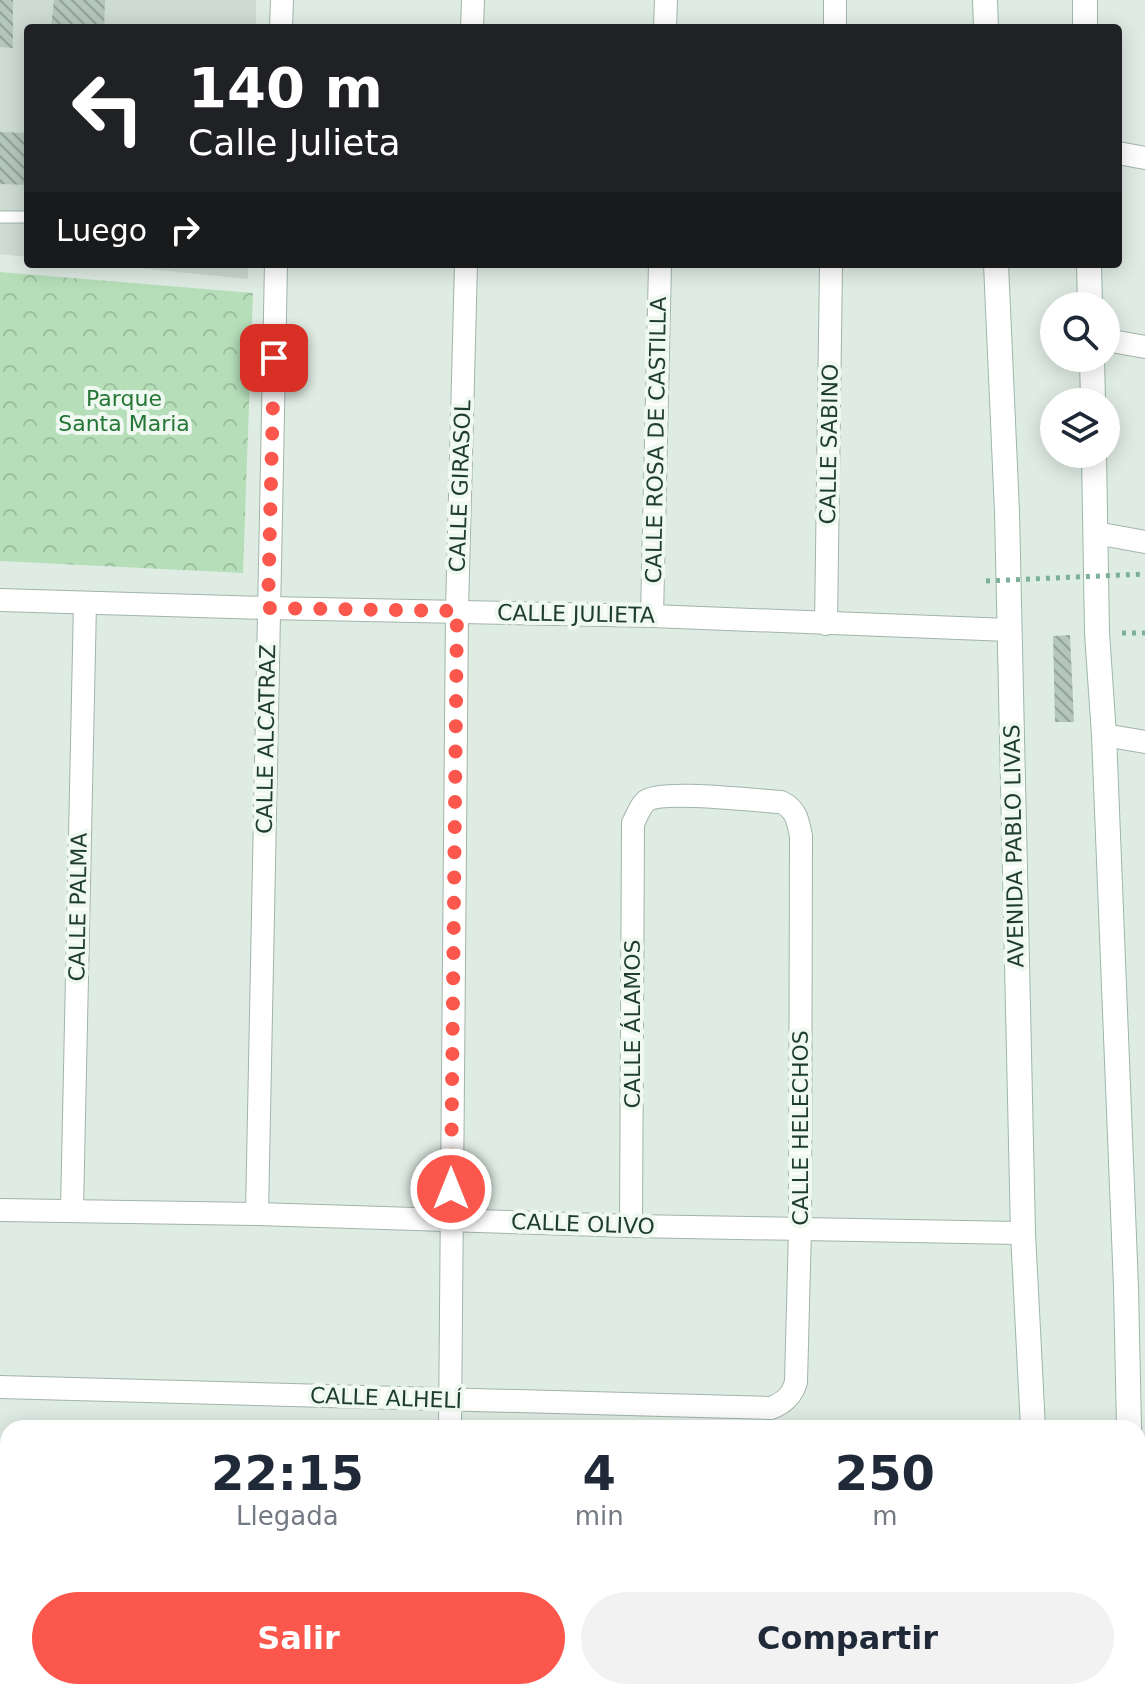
<!DOCTYPE html>
<html lang="es">
<head>
<meta charset="utf-8">
<style>
	:root { --surface:#fff; --page:#f2f2f3; --text:#1f2937; --muted:#747a83; --accent:#fc574d }
	body { margin:0; font-family:"DejaVu Sans",sans-serif; background:var(--page); color:var(--text); height:100vh; display:flex; flex-direction:column; font-size:30px; white-space:nowrap }
	* { box-sizing:border-box; margin:0 }
	p { font-size:26px; color:var(--muted) }
	.icon { flex:none; width:44px; height:44px; fill:none; stroke:currentColor; stroke-width:2; stroke-linecap:round; stroke-linejoin:round }
	.map { position:relative; flex:1; overflow:hidden }
	.details { position:absolute; left:0px; top:1420px; width:1146px; height:280px; display:flex; flex-direction:column; background:var(--surface); border-radius:24px 24px 0 0; box-shadow:0 4px 20px #0003 }
	.details>* { flex:none }
	.guide { position:absolute; left:24px; top:24px; width:1098px; height:244px; border-radius:8px; box-shadow:0 4px 20px #0003; background:#202124; color:#fff; overflow:hidden }
	.fabs { position:absolute; left:1040px; top:292px; display:grid; gap:16px }
	.fabs a { display:grid; place-items:center; width:80px; height:80px; border-radius:50%; background:var(--surface); box-shadow:0 4px 20px #0003; font-size:40px }
	.pin { position:absolute; display:grid; place-items:center; width:68px; height:68px; color:#fff; margin:-34px; border-radius:16px; box-shadow:0 4px 12px #0006 }
	.me { position:absolute; width:88px; margin:-44px; rotate:0deg; stroke-linejoin:round; filter:drop-shadow(0 0 6px #0008) }
	.turn { display:flex; align-items:center; gap:28px; height:168px; padding:0 32px; font-size:36px }
	.turn .icon { width:104px; height:104px; stroke-width:2.5 }
	.turn b { display:block; font-size:56px; line-height:68px }
	.then { display:flex; align-items:center; height:76px; padding:0 32px; background:#0003; gap:16px; font-size:30px }
	.eta { display:flex; justify-content:space-evenly; align-items:center; height:136px; text-align:center }
	.eta b { font-size:48px; font-weight:700; line-height:56px }
	.action { display:flex; gap:16px; margin-top:auto; padding:16px 32px }
	.action a { flex:1; height:92px; border-radius:48px; background:var(--accent); color:#fff; font-size:32px; font-weight:700; line-height:92px; text-align:center }
	.action a+a { background:var(--page); color:var(--text) }
	.map>svg:first-child { display:block }
</style>
</head>
<body>
<div class="map">
<svg width="1145" height="1700" viewBox="0 0 1145 1700">
	<defs>
		<pattern id="park-crowns" width="20" height="18" patternUnits="userSpaceOnUse" patternTransform="scale(2)"><rect width="20" height="18" fill="#b6dfb9"/><path d="M2 6a3 3 0 1 1 6 0M12 15a3 3 0 1 1 6 0" fill="none" stroke="#9cc09f"/></pattern>
		<pattern id="building-back-hatch" width="6" height="6" patternUnits="userSpaceOnUse" patternTransform="scale(2)"><rect width="6" height="6" fill="#b4c6bc"/><path d="M-1 5l2 2M0 0l6 6M5-1l2 2" fill="none" stroke="#92a299"/></pattern>
	</defs>
	<rect width="100%" height="100%" fill="#dfece4"/>
	<g fill="#cddbd2">
		<polygon points="0,0 256,0 256,28 28,28 28,257 0,254"/>
		<polygon points="98,264 248,264 248,279"/>
		<polygon points="151,1692 1035,1692 1035,1700 159,1700"/>
	</g>
	<polygon fill="url(#park-crowns)" points="0,272 253,293 243,573 0,561"/>
	<g fill="url(#building-back-hatch)">
		<polygon points="0,0 13,0 13,48 0,47"/>
		<polygon points="54,0 105,0 104,28 51,28"/>
		<polygon points="0,132 28,133 28,185 0,184"/>
		<polygon points="1070,635 1074,722 1055,722 1053,636"/>
		<polygon points="147,1692 193,1692 194,1700 147,1700"/>
		<polygon points="792,1693 793,1700 664,1700 664,1697"/>
	</g>
	<g fill="none" stroke-linecap="round" stroke-linejoin="round">
		<defs>
			<g id="service">
				<polyline points="0,217 28,217"/>
				<polyline points="625,1692 625,1700"/>
				<polyline points="205,1700 205,1692"/>
			</g>
			<g id="minor">
				<polyline points="281,28 282,0"/>
				<polyline points="472,28 473,0"/>
				<polyline points="665,28 666,0"/>
				<polyline points="835,28 835,0"/>
				<polyline points="1118,153 1145,158"/>
				<polyline points="1106,340 1145,347"/>
				<polyline points="1096,533 1145,542"/>
				<polyline points="0,600 268,608 652,616 1009,630"/>
				<polyline points="652,616 660,264"/>
				<polyline points="826,624 831,264"/>
				<polyline points="1104,735 1145,742"/>
				<polyline points="0,1210 257,1214 631,1226 1023,1233"/>
				<polyline points="72,1210 85,603"/>
				<polyline points="257,1214 276,264"/>
				<path d="M0,1387L771,1408C784,1403 792,1396 796,1382L800,1229L801,836C798,820 796,809 781,802C756,801 663,789 646,801C640,806 637,816 633,823L631,1226"/>
				<polyline points="450,1428 457,611 466,264"/>
				<polyline points="94,1692 94,1700"/>
			</g>
			<g id="tertiary">
				<polyline points="1138,1516 1145,1511"/>
				<polyline points="0,1595 8,1596"/>
				<polyline points="0,1637 8,1637"/>
			</g>
			<g id="secondary">
				<polyline points="985,0 986,28"/>
				<polyline points="1085,28 1085,0"/>
				<polyline points="996,264 1007,512 1023,1233 1033,1428"/>
				<polyline points="1089,264 1090,306"/>
				<polyline points="1092,358 1093,402"/>
				<polyline points="1094,454 1097,633 1104,735 1126,1287 1129,1428"/>
				<polyline points="1138,1587 1138,1590"/>
				<polyline points="1138,1653 1141,1700"/>
				<polyline points="1044,1692 1044,1700"/>
			</g>
		</defs>
		<use href="#service" stroke="#a2b4aa" stroke-width="13"/>
		<use href="#minor" stroke="#a2b4aa" stroke-width="24"/>
		<use href="#tertiary" stroke="#a2b4aa" stroke-width="26"/>
		<use href="#secondary" stroke="#9db8a9" stroke-width="26"/>
		<polyline stroke="#7db197" stroke-width="5" stroke-dasharray="4 6" stroke-linecap="butt" points="1122,633 1145,633"/>
		<use href="#service" stroke="#fff" stroke-width="11"/>
		<use href="#minor" stroke="#fff" stroke-width="22"/>
		<use href="#tertiary" stroke="#fff" stroke-width="24"/>
		<use href="#secondary" stroke="#fff" stroke-width="24"/>
		<polyline stroke="#7db197" stroke-width="5" stroke-dasharray="4 6" stroke-linecap="butt" points="986,581 1145,574"/>
	</g>
	<g fill="none" stroke-linecap="round" stroke-linejoin="round">
		<polyline stroke="#fc574d" stroke-width="14" stroke-dasharray="0 25.2" points="274,358 268,608 457,611 451,1189"/>
	</g>
	<g text-anchor="middle" dominant-baseline="central" stroke-width="8" stroke-linejoin="round" paint-order="stroke">
		<g font-size="22" fill="#267636" stroke="#f0f8f2">
			<text x="124" y="398">Parque<tspan x="124" dy="25">Santa Maria</tspan></text>
		</g>
		<g font-size="22" fill="#1f3d2f" stroke="#f0f8f2">
			<text transform="translate(656 440) rotate(-89)">CALLE ROSA DE CASTILLA</text>
			<text transform="translate(829 444) rotate(-89)">CALLE SABINO</text>
			<text transform="translate(460 486) rotate(-88)">CALLE GIRASOL</text>
			<text transform="translate(576 614) rotate(1)">CALLE JULIETA</text>
			<text transform="translate(266 739) rotate(-89)">CALLE ALCATRAZ</text>
			<text transform="translate(1014 846) rotate(-91)">AVENIDA PABLO LIVAS</text>
			<text transform="translate(78 907) rotate(-89)">CALLE PALMA</text>
			<text transform="translate(632 1024) rotate(-90)">CALLE ÁLAMOS</text>
			<text transform="translate(800 1128) rotate(-90)">CALLE HELECHOS</text>
			<text transform="translate(583 1224) rotate(2)">CALLE OLIVO</text>
			<text transform="translate(386 1398) rotate(2)">CALLE ALHELÍ</text>
		</g>
	</g>
</svg>
<div class="fabs">
<a><svg class="icon" aria-label="search" viewBox="0 0 24 24"><circle cx="10" cy="10" r="6"/><path d="M15 15l6 6"/></svg></a>
<a><svg class="icon" aria-label="layers" viewBox="0 0 24 24"><path d="M12 4l9 5-9 5-9-5zM3 14l9 5 9-5"/></svg></a>
</div>
<div class="pin" style="left:274px;top:358px;background:#d93025"><svg class="icon" aria-label="arrive" viewBox="0 0 24 24"><path d="M6 21V4h12l-3 4 3 4H6"/></svg></div>
<svg class="me" style="left:451px;top:1189px" viewBox="-20 -20 40 40"><circle r="17" fill="#fc574d" stroke="#fff" stroke-width="3"/><path d="M0-11L8 9 0 5-8 9z" fill="#fff"/></svg>
<div class="guide">
<div class="turn"><svg class="icon" aria-label="left" viewBox="0 0 24 24"><path d="M17 20v-9H6M10 6l-5 5 5 5"/></svg><div><b>140 m</b>Calle Julieta</div></div>
<div class="then">Luego<svg class="icon" aria-label="right" viewBox="0 0 24 24"><path d="M7 20v-9h11M14 6l5 5-5 5"/></svg></div>
</div>
<section class="details">
<div class="eta">
<div><b>22:15</b><p>Llegada</p></div>
<div><b>4</b><p>min</p></div>
<div><b>250</b><p>m</p></div>
</div>
<div class="action"><a>Salir</a><a>Compartir</a></div>
</section>
</div>
</body>
</html>
